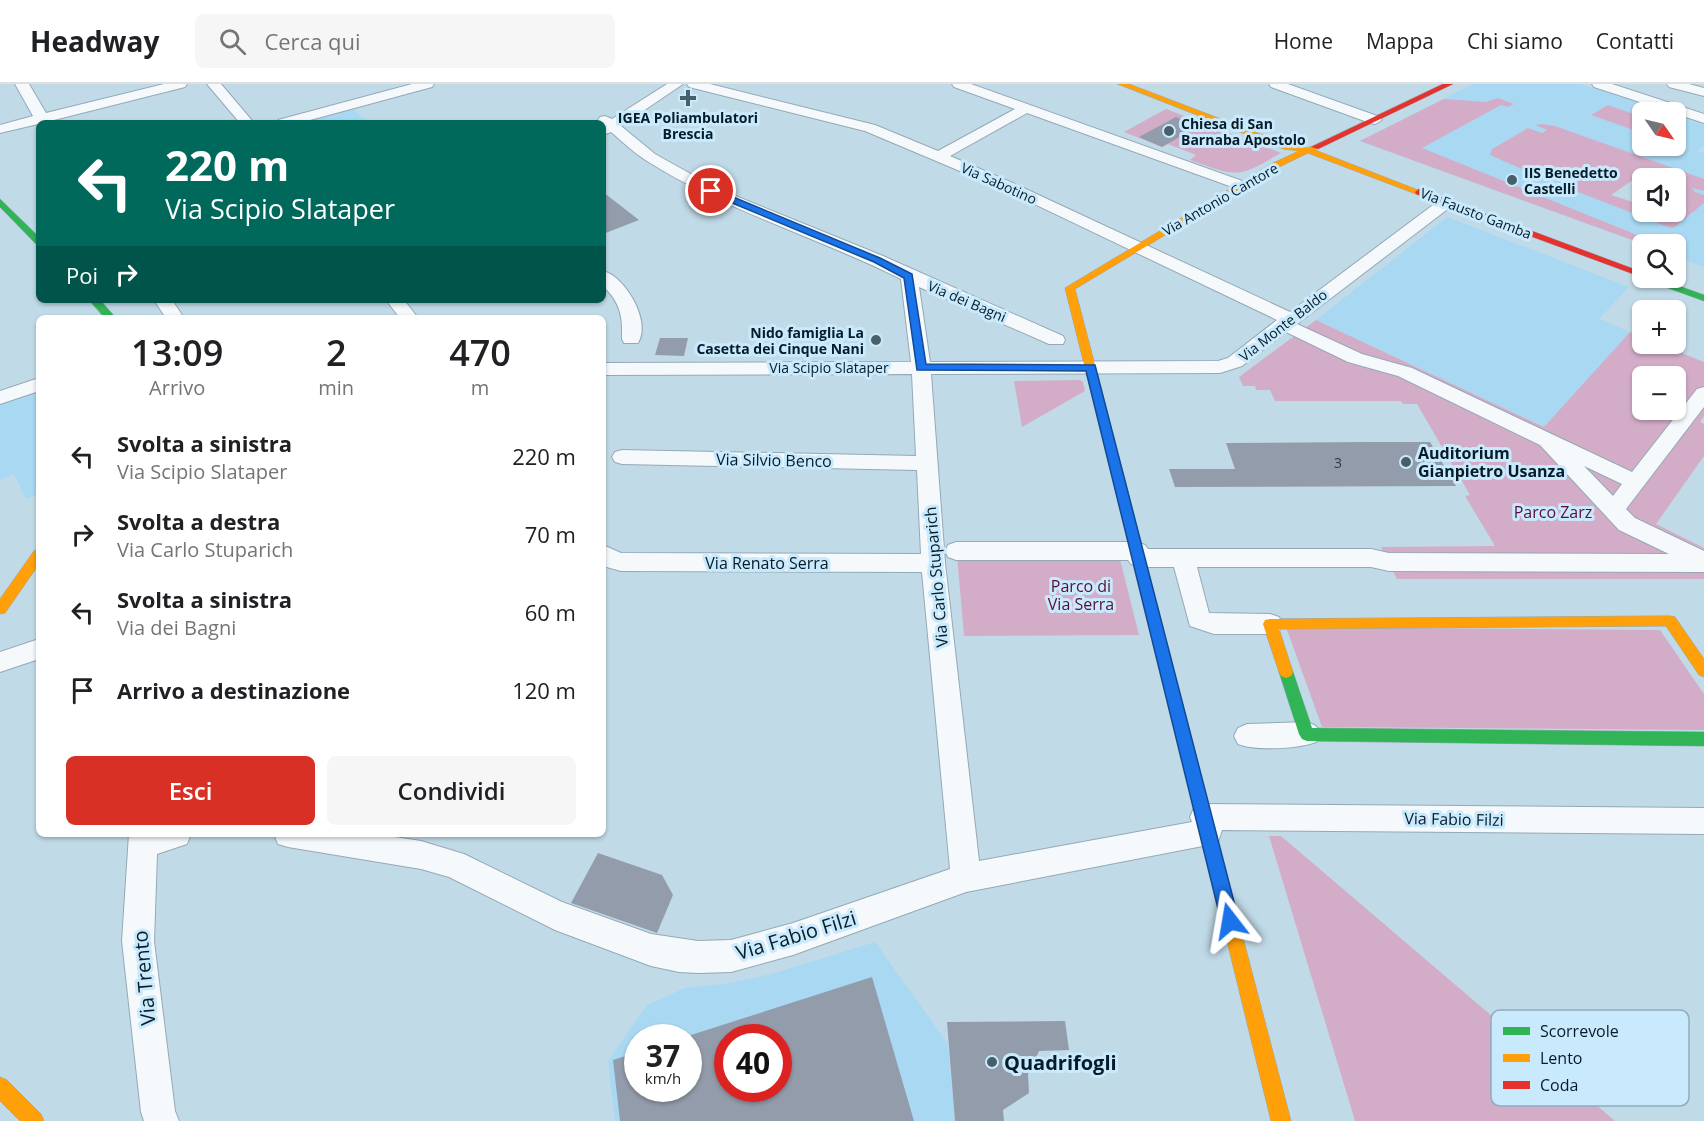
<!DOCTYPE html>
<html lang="it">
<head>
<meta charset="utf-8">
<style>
	:root { --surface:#fff; --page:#f6f6f6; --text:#202124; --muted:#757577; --line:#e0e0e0; --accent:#d93025 }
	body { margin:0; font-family:"Open Sans",sans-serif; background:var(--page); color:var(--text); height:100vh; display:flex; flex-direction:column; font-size:22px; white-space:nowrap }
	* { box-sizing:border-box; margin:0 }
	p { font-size:20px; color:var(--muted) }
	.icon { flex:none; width:33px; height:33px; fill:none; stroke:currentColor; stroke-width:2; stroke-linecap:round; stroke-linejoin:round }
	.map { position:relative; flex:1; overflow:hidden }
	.drawer { position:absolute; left:36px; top:231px; width:570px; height:522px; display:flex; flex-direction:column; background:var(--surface); border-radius:9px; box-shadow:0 2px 4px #0004 }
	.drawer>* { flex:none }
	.hud { position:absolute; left:36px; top:36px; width:570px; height:183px; border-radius:9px; box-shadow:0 2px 4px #0004; background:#00695c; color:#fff; overflow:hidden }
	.needle { width:39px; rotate:124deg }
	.fabs { position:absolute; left:1632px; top:18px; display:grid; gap:12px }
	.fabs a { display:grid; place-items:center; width:54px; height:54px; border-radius:9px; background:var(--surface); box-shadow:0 2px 4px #0004; font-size:30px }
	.speed { position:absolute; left:624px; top:940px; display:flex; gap:12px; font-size:30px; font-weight:700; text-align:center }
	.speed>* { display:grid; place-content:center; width:78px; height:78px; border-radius:50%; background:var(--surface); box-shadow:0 2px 4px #0004; line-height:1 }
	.speed small { font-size:15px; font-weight:400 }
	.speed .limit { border:9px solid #d22; background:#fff; color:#111 }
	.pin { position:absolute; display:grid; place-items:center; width:51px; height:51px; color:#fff; margin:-26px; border:3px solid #fff; border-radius:50%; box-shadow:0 2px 6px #0007 }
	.me { position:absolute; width:66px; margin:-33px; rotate:346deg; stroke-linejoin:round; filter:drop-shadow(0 0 4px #0008) }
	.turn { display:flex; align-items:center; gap:21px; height:126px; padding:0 30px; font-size:27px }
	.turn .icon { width:78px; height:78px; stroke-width:2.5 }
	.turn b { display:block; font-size:42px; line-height:51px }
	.then { display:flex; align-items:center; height:57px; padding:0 30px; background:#0003; gap:12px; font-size:22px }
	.eta { display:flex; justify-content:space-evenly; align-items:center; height:102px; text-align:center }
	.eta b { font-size:36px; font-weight:600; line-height:42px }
	.action { display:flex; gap:12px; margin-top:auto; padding:12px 30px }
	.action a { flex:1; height:69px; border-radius:9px; background:var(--accent); color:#fff; font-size:24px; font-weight:600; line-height:69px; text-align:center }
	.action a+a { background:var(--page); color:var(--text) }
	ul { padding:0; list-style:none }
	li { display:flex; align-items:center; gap:18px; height:78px; padding:0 30px }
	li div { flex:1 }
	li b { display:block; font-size:22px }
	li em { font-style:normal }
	header { display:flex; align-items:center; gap:36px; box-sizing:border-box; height:84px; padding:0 30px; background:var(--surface); border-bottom:2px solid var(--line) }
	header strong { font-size:28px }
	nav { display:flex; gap:33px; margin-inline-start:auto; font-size:21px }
	.search { width:420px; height:54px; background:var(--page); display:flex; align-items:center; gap:15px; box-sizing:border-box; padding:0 21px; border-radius:9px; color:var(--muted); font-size:22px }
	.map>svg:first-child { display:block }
</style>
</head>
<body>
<header>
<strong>Headway</strong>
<div class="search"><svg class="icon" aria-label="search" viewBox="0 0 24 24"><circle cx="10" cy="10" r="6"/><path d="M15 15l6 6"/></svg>Cerca qui</div>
<nav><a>Home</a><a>Mappa</a><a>Chi siamo</a><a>Contatti</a></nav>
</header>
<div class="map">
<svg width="1704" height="1037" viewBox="0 0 1704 1037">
	<rect width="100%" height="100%" fill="#c1dae8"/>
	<g fill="#a9d8f2" fill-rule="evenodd">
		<polygon points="1473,0 1581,0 1666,28 1642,28 1642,33 1608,21 1592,31 1642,49 1642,62 1676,62 1676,52 1683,46 1676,44 1676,32 1704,41 1704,62 1697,67 1704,69 1704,101 1548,45 1543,48 1540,88 1670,139 1649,128 1680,128 1697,111 1690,103 1704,107 1704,183 1676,173 1676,160 1643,160 1360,57"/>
		<polygon points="351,24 369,39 298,39"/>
		<polygon points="1447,133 1629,203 1599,235 1630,248 1545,343 1316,236"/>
		<polygon points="39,306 39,409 26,415 14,390 0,396 0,321"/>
		<path d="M875,858L948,960L955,1037H615L608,977L647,921L685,904L723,900L772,890ZM638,954H688V1005H638ZM728,954H778V1005H728Z"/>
	</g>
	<g fill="#d3adc8" fill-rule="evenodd">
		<polygon points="1498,14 1514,20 1508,23 1501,21 1422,64 1642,153 1639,157 1649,160 1643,160 1360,57 1444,15 1486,18"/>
		<polygon points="1608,21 1642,33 1642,49 1591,31"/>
		<path d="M1166,25L1281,69C1236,95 1238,93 1190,76L1196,71L1168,60L1162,63L1124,48Z"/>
		<path d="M1542,40L1555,42L1704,95V107L1692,104L1695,108L1704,111V119L1683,136L1672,129H1665L1681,138L1674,144L1668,143L1568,104L1572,101L1542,90L1538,92L1490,71L1492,65L1528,44L1542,49L1547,46L1535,41ZM1646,87L1668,94H1676V99L1684,106L1686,112L1684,118L1676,122V128H1642V121L1611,111Z"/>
		<path d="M1316,236L1544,343L1630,248L1642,253V260H1659L1704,278V332L1700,338L1704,340V372L1656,440L1704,464V495H1397L1381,463L1495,462L1465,412L1470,411L1417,320H1403L1401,317H1275L1270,306H1256L1255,302H1243L1239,293ZM1642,292H1676V326H1642Z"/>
		<polygon points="1080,296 1083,298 1085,307 1022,343 1014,297"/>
		<polygon points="1119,471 1139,551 964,552 957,472"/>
		<polygon points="1286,543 1660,546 1704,610 1704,646 1322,643"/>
		<polygon points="1269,752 1281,752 1615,1037 1355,1037"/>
	</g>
	<g fill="#939cab" fill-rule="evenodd">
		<polygon points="1176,33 1199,42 1162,63 1139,53"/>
		<polygon points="603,108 639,136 603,150"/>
		<polygon points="660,254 688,254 684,272 655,271"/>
		<polygon points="1368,358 1430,358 1456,402 1175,403 1169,385 1235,385 1226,359"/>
		<polygon points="598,769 662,791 673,811 657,849 571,819"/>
		<path d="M872,893L914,1037H620L613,976L638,968V1005H688V952ZM728,954H778V1005H728Z"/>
		<polygon points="1065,937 1069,966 1039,967 1028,990 1029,1009 1003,1026 1004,1037 955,1037 947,938"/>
	</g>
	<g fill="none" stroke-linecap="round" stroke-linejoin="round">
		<defs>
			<g id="street">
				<polygon points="15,0 29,0 46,29 164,0 187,0 185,3 50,37 51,39 39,39 39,42 38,40 0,49 0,41 33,32"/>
				<polygon points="207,0 221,0 254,39 240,39"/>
				<polygon points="412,0 434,0 432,3 299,39 276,39 278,36"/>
				<path d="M667,0H683L621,42L655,70L716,104L883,172L1063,252L1065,256L1063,260H1049L919,203L930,278L1218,277L1228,274L1277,236L1005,106L865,47L689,3L687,0H710L875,41L938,67L1015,25L954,3L952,0H971L1245,98L1248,101L1245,104H1235L1027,29L950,72L1015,100L1290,228L1441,115H1453L1455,118L1453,121L1297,240L1362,270L1412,284L1632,388L1697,305L1704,303V323L1626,425L1635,434L1704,467V488L1389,487L1371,483H1197L1209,529L1270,530L1279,533L1282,540L1279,547L1270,550H1214L1190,542L1174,483H1139L1131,480L1128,476H956L948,473L945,467L948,461L956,458H1137L1145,461L1148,465H1371L1389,469L1669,470L1619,446L1540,361L1398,292L1348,278L1286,248L1242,282L1220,289L931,290L945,479L979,777L1192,738L1190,733L1194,724L1204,720L1704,724V750L1222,746L1218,758L1208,761L966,808L793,871L731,888L698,889L679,888L651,882L555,846L449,793L421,785L288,763L278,760L274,750H375L421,757L464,770L562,818L651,850L698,857L731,856L793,839L950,785L922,488L621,487L603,482V461L621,469L921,470L917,386L622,380L615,378L612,373L615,368L622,366L916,372L912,290L603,291V279L911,278L901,195C817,153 726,127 647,77C634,69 623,58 611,48L603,51V39L598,36L600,33L605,32L612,35ZM1584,382L1622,400L1613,412Z"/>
				<polygon points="1269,0 1288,0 1380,33 1382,36 1375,40 1370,39 1271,3"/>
				<polygon points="1592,0 1612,0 1704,30 1704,39 1594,3"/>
				<polygon points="1667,0 1689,0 1704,4 1704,12 1669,3"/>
				<path d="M603,187C625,192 652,238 638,259H624L622,255C623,232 620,218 603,202Z"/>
				<polygon points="154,216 172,216 184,234 166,234"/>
				<polygon points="386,216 404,216 418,234 400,234"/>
				<polygon points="39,294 39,307 0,320 0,307"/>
				<polygon points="39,555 39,575 0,588 0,568"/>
				<path d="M1307,638L1316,642L1320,650L1316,658C1298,665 1255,667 1238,660L1234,652L1238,644L1247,640Z"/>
				<polygon points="129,750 191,750 187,760 157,770 154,857 175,1027 179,1037 144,1037 141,1028 122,857"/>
			</g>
			<g id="fast">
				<polygon points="0,115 39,153 39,161 36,160 0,123"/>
				<polygon points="1645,194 1657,194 1704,211 1704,217 1646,196"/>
				<polygon points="89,216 100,216 116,234 105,234"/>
				<polygon points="1120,396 1126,400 1232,812 1230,818 1224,820 1218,818 1216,812 1114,400"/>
				<polygon points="1286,582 1291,584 1293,588 1312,644 1704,648 1704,662 1307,657 1302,655 1299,650 1279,588 1281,584"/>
			</g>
			<g id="slow">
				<polygon points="1118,0 1129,0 1289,61 1306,64 1318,61 1319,63 1315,66 1423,108 1416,110 1308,69 1277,84 1075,205 1126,400 1120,404 1114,400 1065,204 1271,80 1299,67 1284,65"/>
				<polygon points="39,465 39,480 5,529 0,530 0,515 34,467"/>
				<polygon points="1670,532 1675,533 1704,575 1704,593 1699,591 1666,542 1279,545 1293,588 1291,592 1286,594 1281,592 1279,588 1263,540 1265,536 1270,535"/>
				<polygon points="1224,804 1230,806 1232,812 1291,1037 1271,1037 1216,812 1218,806"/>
				<polygon points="0,993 7,996 41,1030 44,1037 20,1037 0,1017"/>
			</g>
			<g id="jam">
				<polygon points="1443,0 1453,0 1318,65 1311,63"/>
				<polygon points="1419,105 1642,188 1644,194 1416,110 1415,108"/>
			</g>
		</defs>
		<use href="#street" stroke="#94a9b5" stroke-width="2"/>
		<use href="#fast" stroke="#94a9b5" stroke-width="1"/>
		<use href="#slow" stroke="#94a9b5" stroke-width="1"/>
		<use href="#jam" stroke="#94a9b5" stroke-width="1"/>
		<use href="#street" fill="#f6f9fc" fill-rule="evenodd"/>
		<use href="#fast" fill="#30b455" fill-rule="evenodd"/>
		<use href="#slow" fill="#ff9f0a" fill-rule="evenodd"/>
		<use href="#jam" fill="#e5322d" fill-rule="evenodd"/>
	</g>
	<polygon fill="#1a73e8" stroke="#114b97" stroke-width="1.5" points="708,105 714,105 880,174 912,190 926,280 1095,281 1239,837 1236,843 1230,846 1224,843 1221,837 1086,287 917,286 904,194 874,178 708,109"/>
	<g fill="#475e6b" stroke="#c9e9fd" stroke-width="2">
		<path d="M685 5h6v6h6v6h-6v6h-6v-6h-6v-6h6z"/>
		<circle cx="1169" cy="47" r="6"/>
		<circle cx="1512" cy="96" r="6"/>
		<circle cx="876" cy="256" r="6"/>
		<circle cx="1406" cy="378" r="6"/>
		<circle cx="992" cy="978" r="6"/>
	</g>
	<g text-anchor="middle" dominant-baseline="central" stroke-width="6" stroke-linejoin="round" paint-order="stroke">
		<g font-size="14" font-weight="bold" fill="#061c28" stroke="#c9e9fd" text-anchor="start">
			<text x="688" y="33" text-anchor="middle">IGEA Poliambulatori<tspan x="688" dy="16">Brescia</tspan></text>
			<text x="1181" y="39">Chiesa di San<tspan x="1181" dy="16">Barnaba Apostolo</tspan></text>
			<text x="1524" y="88">IIS Benedetto<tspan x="1524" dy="16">Castelli</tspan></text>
			<text x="864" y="248" text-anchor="end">Nido famiglia La<tspan x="864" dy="16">Casetta dei Cinque Nani</tspan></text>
		</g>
		<g font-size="14" fill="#061c28" stroke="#c9e9fd">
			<text transform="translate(999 99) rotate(24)">Via Sabotino</text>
			<text transform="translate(1220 115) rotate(-30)">Via Antonio Cantore</text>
			<text transform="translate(1476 129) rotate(21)">Via Fausto Gamba</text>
			<text transform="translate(967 217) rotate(23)">Via dei Bagni</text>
			<text transform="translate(1283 241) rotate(-38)">Via Monte Baldo</text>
			<text x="829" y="283">Via Scipio Slataper</text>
		</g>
		<g font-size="14" fill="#293c49">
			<text x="1338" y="378">3</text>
		</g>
		<g font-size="16" font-weight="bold" fill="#061c28" stroke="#c9e9fd" text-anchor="start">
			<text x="1418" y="369">Auditorium<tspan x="1418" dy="18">Gianpietro Usanza</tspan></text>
		</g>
		<g font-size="16" fill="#061c28" stroke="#c9e9fd">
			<text transform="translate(774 376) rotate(1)">Via Silvio Benco</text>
			<text x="767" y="479">Via Renato Serra</text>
			<text transform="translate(936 493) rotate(-95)">Via Carlo Stuparich</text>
			<text transform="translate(1454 735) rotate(1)">Via Fabio Filzi</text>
		</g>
		<g font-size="16" fill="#5a0e36" stroke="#c9e9fd">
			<text x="1553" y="428">Parco Zarz</text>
			<text x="1081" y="502">Parco di<tspan x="1081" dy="18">Via Serra</tspan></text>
		</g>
		<g font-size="20" fill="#061c28" stroke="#c9e9fd">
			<text transform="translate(796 851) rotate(-17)">Via Fabio Filzi</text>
			<text transform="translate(144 894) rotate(-95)">Via Trento</text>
		</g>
		<g font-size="20" font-weight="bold" fill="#061c28" stroke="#c9e9fd" text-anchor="start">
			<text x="1004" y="978">Quadrifogli</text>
		</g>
	</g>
	<rect x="1491" y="926" width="198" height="96" rx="9" fill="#c9e9fd" stroke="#8eacbd" stroke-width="1.5"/>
	<rect x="1503" y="943" width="27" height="8" fill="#30b455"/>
	<rect x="1503" y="970" width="27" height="8" fill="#ff9f0a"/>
	<rect x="1503" y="997" width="27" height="8" fill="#e5322d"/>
	<g font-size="16" fill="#061c28">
		<text x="1540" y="953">Scorrevole</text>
		<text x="1540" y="980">Lento</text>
		<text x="1540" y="1007">Coda</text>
	</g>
</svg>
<div class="fabs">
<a><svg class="needle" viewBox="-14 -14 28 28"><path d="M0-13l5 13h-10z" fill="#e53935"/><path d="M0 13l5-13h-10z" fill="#757577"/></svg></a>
<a><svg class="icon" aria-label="sound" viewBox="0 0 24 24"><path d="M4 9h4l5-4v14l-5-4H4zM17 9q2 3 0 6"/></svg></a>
<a><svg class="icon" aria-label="search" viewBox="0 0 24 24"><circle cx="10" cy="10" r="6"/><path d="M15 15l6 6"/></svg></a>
<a>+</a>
<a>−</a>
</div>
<div class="speed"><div>37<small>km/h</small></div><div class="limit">40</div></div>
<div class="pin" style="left:711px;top:107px;background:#d93025"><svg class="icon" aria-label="arrive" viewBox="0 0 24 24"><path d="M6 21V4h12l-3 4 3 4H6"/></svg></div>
<svg class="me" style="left:1230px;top:837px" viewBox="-20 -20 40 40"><path d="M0-17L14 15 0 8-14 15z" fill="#1a73e8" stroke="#fff" stroke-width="4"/></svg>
<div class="hud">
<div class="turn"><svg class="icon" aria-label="left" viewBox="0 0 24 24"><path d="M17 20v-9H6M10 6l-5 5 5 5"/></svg><div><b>220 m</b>Via Scipio Slataper</div></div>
<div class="then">Poi<svg class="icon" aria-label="right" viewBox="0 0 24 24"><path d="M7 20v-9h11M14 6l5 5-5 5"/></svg></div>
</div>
<section class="drawer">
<div class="eta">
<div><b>13:09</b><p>Arrivo</p></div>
<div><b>2</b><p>min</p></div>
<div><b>470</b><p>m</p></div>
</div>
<ul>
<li><svg class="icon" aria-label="left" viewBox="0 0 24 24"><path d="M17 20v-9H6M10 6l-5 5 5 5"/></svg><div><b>Svolta a sinistra</b><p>Via Scipio Slataper</p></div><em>220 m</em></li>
<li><svg class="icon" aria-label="right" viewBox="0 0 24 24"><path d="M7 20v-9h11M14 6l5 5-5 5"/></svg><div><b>Svolta a destra</b><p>Via Carlo Stuparich</p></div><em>70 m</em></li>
<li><svg class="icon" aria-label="left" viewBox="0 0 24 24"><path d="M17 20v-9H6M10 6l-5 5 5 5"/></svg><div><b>Svolta a sinistra</b><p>Via dei Bagni</p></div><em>60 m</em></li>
<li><svg class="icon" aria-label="arrive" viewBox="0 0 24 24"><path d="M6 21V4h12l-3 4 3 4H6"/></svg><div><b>Arrivo a destinazione</b></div><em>120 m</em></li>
</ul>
<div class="action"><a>Esci</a><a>Condividi</a></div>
</section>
</div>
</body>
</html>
